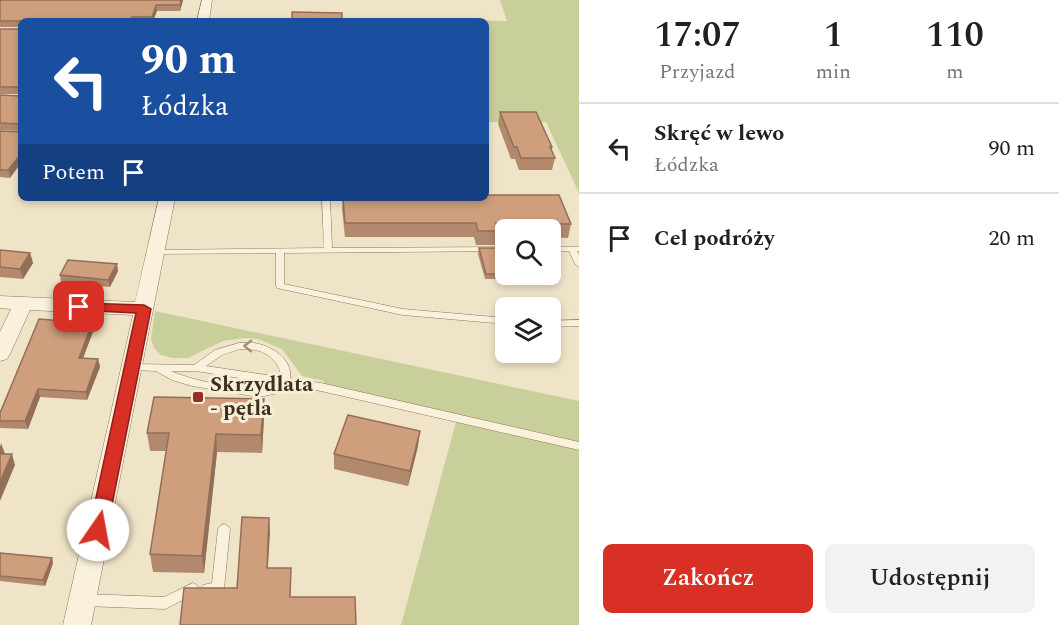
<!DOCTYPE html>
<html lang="pl">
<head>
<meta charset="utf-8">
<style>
	:root { --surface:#fff; --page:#f2f2f2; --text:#202124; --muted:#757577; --line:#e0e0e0; --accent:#d93025 }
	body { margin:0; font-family:Spectral,serif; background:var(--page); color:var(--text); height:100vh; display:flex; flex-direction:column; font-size:22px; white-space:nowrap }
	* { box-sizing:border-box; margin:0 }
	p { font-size:20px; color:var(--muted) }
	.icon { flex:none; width:33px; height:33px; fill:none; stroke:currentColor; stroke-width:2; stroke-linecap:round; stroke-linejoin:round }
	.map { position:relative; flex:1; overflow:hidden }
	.drawer { display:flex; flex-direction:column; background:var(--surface); width:480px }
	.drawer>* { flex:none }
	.top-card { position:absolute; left:18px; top:18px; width:471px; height:183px; border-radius:9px; box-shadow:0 3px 9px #0003; background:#1a4fa0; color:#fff; overflow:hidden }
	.tools { position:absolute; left:495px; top:219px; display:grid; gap:12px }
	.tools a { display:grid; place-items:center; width:66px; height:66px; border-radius:9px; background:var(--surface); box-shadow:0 3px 9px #0003; font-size:30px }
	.pin { position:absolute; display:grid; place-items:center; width:51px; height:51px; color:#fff; margin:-26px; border-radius:12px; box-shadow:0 3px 9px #0006 }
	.me { position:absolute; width:66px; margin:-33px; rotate:12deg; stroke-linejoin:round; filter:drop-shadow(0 0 4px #0008) }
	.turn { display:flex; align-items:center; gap:21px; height:126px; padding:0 24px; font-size:27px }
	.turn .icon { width:78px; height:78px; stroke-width:2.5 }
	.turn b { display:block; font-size:42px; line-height:51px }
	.then { display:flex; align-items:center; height:57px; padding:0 24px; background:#0003; gap:12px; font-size:22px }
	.eta { display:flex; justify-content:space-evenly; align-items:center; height:102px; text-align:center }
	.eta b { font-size:36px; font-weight:600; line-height:42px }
	.primary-button { display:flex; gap:12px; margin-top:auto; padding:12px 24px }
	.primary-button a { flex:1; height:69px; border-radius:9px; background:var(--accent); color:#fff; font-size:24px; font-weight:600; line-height:69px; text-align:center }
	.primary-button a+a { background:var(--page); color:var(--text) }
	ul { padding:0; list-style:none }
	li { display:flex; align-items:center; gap:18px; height:90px; padding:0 24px; border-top:2px solid var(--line) }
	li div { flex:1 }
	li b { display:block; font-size:22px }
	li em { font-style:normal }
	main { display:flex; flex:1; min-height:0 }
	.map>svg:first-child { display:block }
</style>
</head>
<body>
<main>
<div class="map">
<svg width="579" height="625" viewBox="0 0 579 625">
	<rect width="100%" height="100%" fill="#f0e4c8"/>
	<g fill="#c9cf9b">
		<polygon points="500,0 579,0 579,193 546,122 486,122 486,21 357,21 356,19 507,21"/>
		<polygon points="155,311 579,401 579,625 401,625 457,418 321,387 324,381 302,376 282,349 258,339 244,338 223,341 188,358 173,358 161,355 154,348 151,339"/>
	</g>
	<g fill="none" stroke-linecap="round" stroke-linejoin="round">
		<defs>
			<g id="service">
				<polygon points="322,198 330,198 332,248 506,247 506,251 284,253 284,284 403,309 506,318 506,324 403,315 277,288 276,286 276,253 156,254 152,252 156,250 324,248"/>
				<polygon points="550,247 579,247 579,251 577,251 579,255 579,267 575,264 569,251 550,251"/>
				<polygon points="579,320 579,326 550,327 550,321"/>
				<path d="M239,343C246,343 253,342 259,344C275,348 293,361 290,379L321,383L579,442V450L321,391L287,385L279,393L264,396H252L192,386L172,380L156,371L133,370L130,369L128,367L130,365L133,364L194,365L215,350ZM240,349C245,349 250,349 255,350C268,352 282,364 280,377L206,366L222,355ZM171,371H196L276,384C260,397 190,380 171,371Z"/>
				<path d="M224,524L228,526L230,529L224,589L222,593C216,595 209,595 203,593L201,589L203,585L212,583L218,529L220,526Z"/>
				<polygon points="193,583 197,585 199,589 197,593 165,609 85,606 81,604 79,600 81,596 85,594 164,597"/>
			</g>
			<g id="minor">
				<polygon points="202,0 212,0 209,21 197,21"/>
				<polygon points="159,198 175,198 91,625 63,625 133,315 30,310 10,354 7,359 0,361 0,332 11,309 0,308 0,296 135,302"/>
			</g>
		</defs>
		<use href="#service" stroke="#8d765c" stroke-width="1"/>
		<use href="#minor" stroke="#8d765c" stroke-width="1"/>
		<use href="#service" fill="#faf1dc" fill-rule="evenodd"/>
		<use href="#minor" fill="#faf1dc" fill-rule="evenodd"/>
	</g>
	<g fill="#b2896c">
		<polygon points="0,0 183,0 180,11 157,11 153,21 21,21 21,132 21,131 0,130 0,95 20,96 20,94 0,94 0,29 20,29 21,27 0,27"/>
		<polygon points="500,112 552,147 552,151 555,158 552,170 519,170 515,159 511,159 498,124"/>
		<polygon points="0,131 10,178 0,177"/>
		<polygon points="343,198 571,224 568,238 550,237 550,230 506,230 506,237 497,237 495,245 476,245 474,237 345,237 342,209"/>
		<polygon points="479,248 507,274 506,279 485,279 478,254"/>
		<polygon points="0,250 30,253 33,263 23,279 0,277"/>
		<polygon points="118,271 110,287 61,283 60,275"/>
		<polygon points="99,316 83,358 98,359 100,367 87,400 40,397 28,429 0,428 0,413 76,322"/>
		<polygon points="264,417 262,453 217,452 204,573 153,572 150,554 166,451 150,451 147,433"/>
		<polygon points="418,446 408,486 334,469 334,454"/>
		<polygon points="0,553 52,558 53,563 45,586 0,581"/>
	</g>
	<g fill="#916f58">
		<polygon points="181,0 183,0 180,11 180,5"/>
		<polygon points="156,5 157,11 153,21 152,17"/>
		<polygon points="21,154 21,163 10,178 8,170"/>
		<polygon points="30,253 33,263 23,279 20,269"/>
		<polygon points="117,264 118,271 110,287 108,280"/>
		<polygon points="98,308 99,316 80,366 79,358"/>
		<polygon points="98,359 100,367 87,400 86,392"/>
		<polygon points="38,389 40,397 28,429 25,421"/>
		<polygon points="264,399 264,417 262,453 261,435"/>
		<polygon points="420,431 418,446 408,486 410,471"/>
		<polygon points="216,434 217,452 204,573 202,556"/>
		<polygon points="1,443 5,454 0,462 0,447"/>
		<polygon points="12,454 15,465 0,501 0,482"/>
		<polygon points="269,518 270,533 267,582 267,568"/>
		<polygon points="52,558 53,563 45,586 43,580"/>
	</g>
	<g fill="#cf9f7d" stroke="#916f58" stroke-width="1.5">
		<polygon points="0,0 181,0 180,5 156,5 152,17 132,17 130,21 21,21 21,22 20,21 0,21"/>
		<polygon points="292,12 342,13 342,19 357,19 358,21 227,21 227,19 292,19"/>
		<polygon points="21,26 21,89 20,87 0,87 0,29 20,29"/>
		<polygon points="21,92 21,132 20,124 0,123 0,95 20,96"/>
		<polygon points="500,112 536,112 552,147 550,147 555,158 521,158 517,147 514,147"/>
		<polygon points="0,131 21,132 21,154 8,170 0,170"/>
		<polygon points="486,195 559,195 571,224 496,223 498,231 478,231 476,223 345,223 343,198 486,198"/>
		<polygon points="479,248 499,248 506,269 506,274 486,274"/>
		<polygon points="0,250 30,253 20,269 0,267"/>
		<polygon points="68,260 117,264 108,280 60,275"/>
		<polygon points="82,307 98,308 79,358 98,359 86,392 38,389 25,421 0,421 0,413 39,319 76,322"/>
		<polygon points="154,397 264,399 261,435 216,434 202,556 150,554 169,433 147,433"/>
		<polygon points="348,415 420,431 410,471 334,454"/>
		<polygon points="0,454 12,454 0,482"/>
		<polygon points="242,517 269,518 267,568 291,568 290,597 355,597 356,625 180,625 184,588 237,588"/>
		<polygon points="0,553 52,558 43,580 0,576"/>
	</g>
	<defs><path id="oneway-chevron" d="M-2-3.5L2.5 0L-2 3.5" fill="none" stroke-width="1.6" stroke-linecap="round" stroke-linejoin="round" transform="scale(1.5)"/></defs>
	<use stroke="#9c907e" href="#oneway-chevron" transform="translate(248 346) rotate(-179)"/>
	<polygon fill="#d93025" stroke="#8d1f18" stroke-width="1.5" points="79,303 144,305 151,309 107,530 104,536 98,538 91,536 89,530 136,313 74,310 72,307 74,304"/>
	<rect fill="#9e2a2b" stroke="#f7eed8" stroke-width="2" x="192" y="391" width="12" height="12" rx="3"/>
	<g text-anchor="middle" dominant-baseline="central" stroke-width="6" stroke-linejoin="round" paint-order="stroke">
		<g font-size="21" font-weight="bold" fill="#3d2e20" stroke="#f7eed8" text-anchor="start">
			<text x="210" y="385">Skrzydlata<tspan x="210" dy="24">- pętla</tspan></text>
		</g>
	</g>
</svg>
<div class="tools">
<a><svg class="icon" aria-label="search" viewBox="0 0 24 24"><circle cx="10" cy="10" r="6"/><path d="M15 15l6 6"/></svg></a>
<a><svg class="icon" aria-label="layers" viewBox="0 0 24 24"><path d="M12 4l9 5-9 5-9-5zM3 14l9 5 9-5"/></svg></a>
</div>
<div class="pin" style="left:79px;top:307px;background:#d93025"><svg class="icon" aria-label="arrive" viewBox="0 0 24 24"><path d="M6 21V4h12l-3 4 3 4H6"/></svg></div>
<svg class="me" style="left:98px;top:530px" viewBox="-20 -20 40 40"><circle r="19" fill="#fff"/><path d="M0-13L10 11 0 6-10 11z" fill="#d93025"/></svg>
<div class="top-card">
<div class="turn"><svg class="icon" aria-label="left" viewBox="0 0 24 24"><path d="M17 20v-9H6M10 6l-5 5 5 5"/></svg><div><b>90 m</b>Łódzka</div></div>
<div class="then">Potem<svg class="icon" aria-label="arrive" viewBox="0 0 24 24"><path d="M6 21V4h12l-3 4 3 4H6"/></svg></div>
</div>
</div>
<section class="drawer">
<div class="eta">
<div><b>17:07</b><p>Przyjazd</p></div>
<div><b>1</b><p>min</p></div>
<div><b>110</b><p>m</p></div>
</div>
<ul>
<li><svg class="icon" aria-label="left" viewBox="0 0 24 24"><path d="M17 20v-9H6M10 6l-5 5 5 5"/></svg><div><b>Skręć w lewo</b><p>Łódzka</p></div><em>90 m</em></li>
<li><svg class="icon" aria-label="arrive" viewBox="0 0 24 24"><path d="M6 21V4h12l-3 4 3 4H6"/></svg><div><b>Cel podróży</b></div><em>20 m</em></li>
</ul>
<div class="primary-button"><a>Zakończ</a><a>Udostępnij</a></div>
</section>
</main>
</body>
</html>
